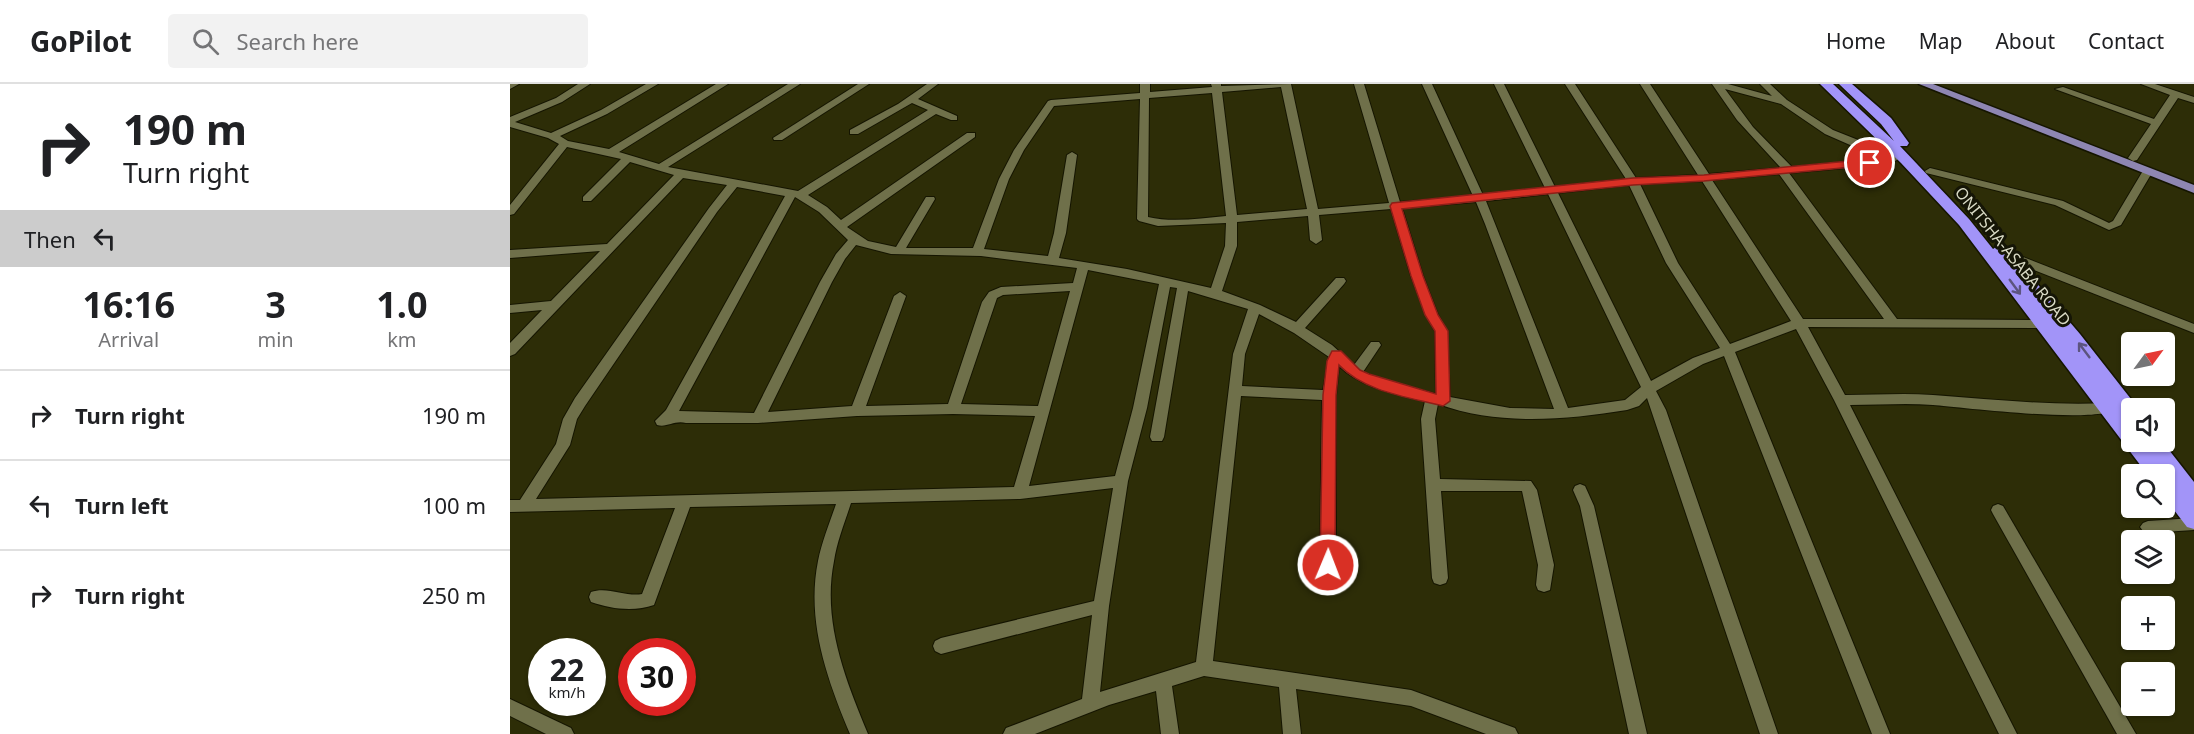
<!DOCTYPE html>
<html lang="en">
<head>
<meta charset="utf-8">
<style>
	:root { --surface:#fff; --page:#f2f2f2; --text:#202124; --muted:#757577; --line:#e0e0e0 }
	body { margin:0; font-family:"Noto Sans",sans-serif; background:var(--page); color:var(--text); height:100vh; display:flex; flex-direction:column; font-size:22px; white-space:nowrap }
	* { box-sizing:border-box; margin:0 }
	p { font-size:20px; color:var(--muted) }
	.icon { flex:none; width:33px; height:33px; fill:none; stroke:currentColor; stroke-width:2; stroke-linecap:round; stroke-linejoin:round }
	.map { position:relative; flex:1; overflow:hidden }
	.drawer { display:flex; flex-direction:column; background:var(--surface); width:510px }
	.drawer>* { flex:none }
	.top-card { background:#fff; color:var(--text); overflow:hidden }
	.needle { width:39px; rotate:57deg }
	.buttons { position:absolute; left:1611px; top:248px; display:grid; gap:12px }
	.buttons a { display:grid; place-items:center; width:54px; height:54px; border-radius:6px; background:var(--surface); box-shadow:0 2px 4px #0004; font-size:30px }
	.speed { position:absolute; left:18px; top:554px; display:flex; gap:12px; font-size:30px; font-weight:700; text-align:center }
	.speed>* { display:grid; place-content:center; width:78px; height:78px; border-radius:50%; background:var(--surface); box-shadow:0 2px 4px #0004; line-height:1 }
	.speed small { font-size:15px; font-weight:400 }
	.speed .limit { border:9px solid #d22; background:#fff; color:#111 }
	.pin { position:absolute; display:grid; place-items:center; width:51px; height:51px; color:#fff; margin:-26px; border:3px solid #fff; border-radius:50%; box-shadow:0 2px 6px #0007 }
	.me { position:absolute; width:66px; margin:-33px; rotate:1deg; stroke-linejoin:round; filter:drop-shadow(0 0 4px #0008) }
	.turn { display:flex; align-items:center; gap:21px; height:126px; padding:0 24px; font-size:27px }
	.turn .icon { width:78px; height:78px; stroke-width:2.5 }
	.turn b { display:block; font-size:42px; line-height:51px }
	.then { display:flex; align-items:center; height:57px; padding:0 24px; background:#0003; gap:12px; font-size:22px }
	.eta { display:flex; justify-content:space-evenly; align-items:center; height:102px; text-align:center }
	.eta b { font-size:36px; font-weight:700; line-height:42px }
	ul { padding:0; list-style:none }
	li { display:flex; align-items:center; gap:18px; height:90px; padding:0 24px; border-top:2px solid var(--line) }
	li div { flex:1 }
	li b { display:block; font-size:22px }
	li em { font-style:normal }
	header { display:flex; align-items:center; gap:36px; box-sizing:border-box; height:84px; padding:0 30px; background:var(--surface); border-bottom:2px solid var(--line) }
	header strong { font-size:28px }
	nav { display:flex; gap:33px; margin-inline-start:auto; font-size:21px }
	.search { width:420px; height:54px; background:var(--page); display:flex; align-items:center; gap:15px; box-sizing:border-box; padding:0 21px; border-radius:6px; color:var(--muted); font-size:22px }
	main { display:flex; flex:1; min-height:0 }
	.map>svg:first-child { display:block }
</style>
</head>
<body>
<header>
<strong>GoPilot</strong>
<div class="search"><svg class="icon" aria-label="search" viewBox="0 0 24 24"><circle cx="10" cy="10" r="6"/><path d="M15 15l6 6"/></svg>Search here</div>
<nav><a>Home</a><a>Map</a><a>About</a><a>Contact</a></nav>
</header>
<main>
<section class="drawer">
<div class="top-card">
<div class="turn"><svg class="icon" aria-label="right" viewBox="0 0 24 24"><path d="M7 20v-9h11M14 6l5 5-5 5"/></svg><div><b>190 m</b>Turn right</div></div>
<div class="then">Then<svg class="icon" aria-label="left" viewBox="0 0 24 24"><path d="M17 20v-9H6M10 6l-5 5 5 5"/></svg></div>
</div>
<div class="eta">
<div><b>16:16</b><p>Arrival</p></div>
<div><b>3</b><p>min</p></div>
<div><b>1.0</b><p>km</p></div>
</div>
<ul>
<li><svg class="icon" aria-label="right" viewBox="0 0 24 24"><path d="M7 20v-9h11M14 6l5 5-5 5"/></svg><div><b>Turn right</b></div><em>190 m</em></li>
<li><svg class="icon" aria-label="left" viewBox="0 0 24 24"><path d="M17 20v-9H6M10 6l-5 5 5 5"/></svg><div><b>Turn left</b></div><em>100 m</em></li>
<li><svg class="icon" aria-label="right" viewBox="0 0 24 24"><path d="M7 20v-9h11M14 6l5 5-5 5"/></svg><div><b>Turn right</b></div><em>250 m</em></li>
</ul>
</section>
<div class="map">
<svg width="1684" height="650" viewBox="0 0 1684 650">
	<rect width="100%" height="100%" fill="#2d2d07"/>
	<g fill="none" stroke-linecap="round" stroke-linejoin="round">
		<defs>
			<g id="minor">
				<polygon points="0,0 9,0 0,5"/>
				<path d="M68,0H80L52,18L5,38L41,49L91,26L136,0H148L97,30L50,52L58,57L99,65L206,0H218L109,68L149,80L278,0H290L158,83L288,107L418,26L402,19L348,50H340V46L388,20L417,0H428L408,15L447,32V36H441L426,30L298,111L317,123L331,136L457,49H465V53L337,143L358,157L386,163L416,113H424L425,115L396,164H463L489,95L504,66L538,17L541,16L630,9V0H640V8L702,3L701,0H711V2L781,0L808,125L879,119L844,0H854L890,118L963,112L912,0H922L973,111L1035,104L984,0H994L1045,103L1116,95L1055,0H1065L1126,94L1188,91L1130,0H1140L1199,90L1271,84L1227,36L1202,0H1218L1262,12L1250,0H1260L1277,16L1323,46L1391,73L1381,80L1279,89L1387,235L1532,236L1538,240L1532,244L1298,243L1335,311C1364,311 1394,309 1423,311C1482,315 1539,322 1598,319L1605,324C1594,341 1449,323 1423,321C1396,319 1368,321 1340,321L1507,650H1489L1324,316L1286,245L1225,268L1380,650H1362L1214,272L1193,280L1146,307L1156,326L1268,650H1250L1137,314L1129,322L1117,326C1054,336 989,342 928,320L925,335L930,395L1021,397L1027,406L1044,481L1040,506L1034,508L1028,506L1026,501L1028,481L1012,407H931L938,494L936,499L930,501L924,499L922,494L911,335L915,317C884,309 852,304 829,282L826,311V481L823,486L818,488L813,486L810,481L812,316L731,312L703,577L901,606L1005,644L1008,650H976L901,622L786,605L791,650H773L769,603L694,592L662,602L669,650H651L646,607L599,621L525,650H493L496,644L572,615L582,531L431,570L425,567L423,562L425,557L431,554L584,517L603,404L510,415L341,419C335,438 327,457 324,477C312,537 335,595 358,650H340C317,595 296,537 308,477C312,457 320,438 326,420L180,423L144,521C124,528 101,525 81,518L79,513L81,508C97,502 116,513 132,510L165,424L0,428V416H10L46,360L53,335L65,314L199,124L217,101L173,94L5,270L0,272V259L32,226L0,229V221L41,217L90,167L0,174V166L97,160L164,91L120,78L81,117H73V113L111,75L57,63L4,130L0,131V121L49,60L38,54L0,43V33L46,14ZM771,3L797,125L727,131L712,8ZM1215,5L1271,20L1315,50L1347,64L1378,74L1282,83L1243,43ZM702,9L716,132C691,134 663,139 638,133L639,14ZM630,15L627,135L629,137L648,142L716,139L715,162L701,204L617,185L549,174L556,149L567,71L562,68L557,71L544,149L538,172L474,165L499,95L514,66L544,22ZM1269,90L1374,235H1293L1202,96ZM1192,97L1281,237L1220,260L1168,179L1130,100ZM1119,101L1156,179L1210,264L1183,274L1141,297L1048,109ZM227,103L275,112L156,326L145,337L147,341C157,344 164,336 176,339H248L347,332L443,330L525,332L504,403L26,415L60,361L67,335L75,322L207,128ZM1038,110L1131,303L1115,316L1058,324L976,117ZM285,113L309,128L338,156L326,170L310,198L244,329L169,327ZM966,118L975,140L1044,325L1000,324L940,313L937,247L928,231L913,192L892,124ZM881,125L901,192L916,231L925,247L926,310L874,297L853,288L871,261L869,258H861L844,281L822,261L795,244L834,200L836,197L834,194H826L786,238L750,221L712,207L727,162V138L798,132L800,156L806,160L812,156L809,131ZM346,161L381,170L471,172L567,184L563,199L491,203L479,208L472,218L438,320L356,322L396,212L390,208L384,212L342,322L258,328L322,198L335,175ZM578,186L649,200L623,324L605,392L519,402ZM660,203L667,204L640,353L642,357H652L654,353L678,207L738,225L723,270L686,578L590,608L599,522L618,397L637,324ZM560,207L528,322L451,320L487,214L493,211ZM749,230L784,249L819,273L813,306L732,302L735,270Z"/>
				<polygon points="348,0 359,0 272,56 264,56 263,54"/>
				<polygon points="1631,0 1645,0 1684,13 1684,19 1668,14 1627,76 1623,77 1618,74 1641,40 1545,5 1553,3 1644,35 1660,11"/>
				<polygon points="1420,84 1553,117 1599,139 1603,137 1634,85 1638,84 1643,87 1611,141 1599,146 1545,121 1416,89 1415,87"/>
				<polygon points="1495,166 1684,240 1684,249 1491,173 1491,167"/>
				<polygon points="1070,400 1075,402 1084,422 1137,650 1119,650 1070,422 1063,406 1065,402"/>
				<polygon points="1488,420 1493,422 1626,650 1607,650 1483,430 1481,426 1483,422"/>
				<polygon points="1684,434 1684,446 1638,449 1633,447 1630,443 1633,439 1638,437"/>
				<polygon points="0,615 61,644 64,650 36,650 0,632"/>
			</g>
			<polygon id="major" points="1409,0 1423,0 1684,101 1684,109"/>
			<polygon id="highway" points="1310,0 1323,0 1384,57 1371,40 1329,0 1342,0 1381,34 1399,59 1397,62 1390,62 1459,135 1483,165 1490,160 1495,162 1570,250 1628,324 1622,324 1622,336 1616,334 1622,341 1622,357 1652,357 1684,398 1684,445 1677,443 1654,413 1654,390 1637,390 1449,141 1391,79"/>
		</defs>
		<use href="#minor" stroke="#151500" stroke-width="2"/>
		<use href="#major" stroke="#151500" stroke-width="3"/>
		<use href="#highway" stroke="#151500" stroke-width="3"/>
		<use href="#minor" fill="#6f704a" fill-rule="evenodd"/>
		<use href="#major" fill="#8e86b2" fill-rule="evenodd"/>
		<use href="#highway" fill="#a294f8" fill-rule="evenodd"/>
	</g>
	<defs><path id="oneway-shaft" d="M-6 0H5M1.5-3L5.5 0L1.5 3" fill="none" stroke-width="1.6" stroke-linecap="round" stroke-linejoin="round" transform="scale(1.5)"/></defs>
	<g stroke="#5c547f">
		<use href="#oneway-shaft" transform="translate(1505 203) rotate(54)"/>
		<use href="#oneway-shaft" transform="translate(1574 266) rotate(-127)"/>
	</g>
	<path fill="#d93025" stroke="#8d1f18" stroke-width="1.5" d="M1360,75L1366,79L1364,81L1194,97L1123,101L892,125L913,192L928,231L938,247L940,317L933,322C898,313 855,308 829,281L826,311L825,481L823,486L818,488L812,486L810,481L813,311L817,277L822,267H831L850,286L859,290L926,310L925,247L915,231L901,192L880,122L882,119L1123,94L1194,91Z"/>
	<g text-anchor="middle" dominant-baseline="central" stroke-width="6" stroke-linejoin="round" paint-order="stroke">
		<g font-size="16" fill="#d9dac5" stroke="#151506">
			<text transform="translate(1503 172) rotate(51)">ONITSHA-ASABA ROAD</text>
		</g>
	</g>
</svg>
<div class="buttons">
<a><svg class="needle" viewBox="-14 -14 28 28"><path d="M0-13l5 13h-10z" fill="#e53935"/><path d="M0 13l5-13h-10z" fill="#757577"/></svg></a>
<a><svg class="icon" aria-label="sound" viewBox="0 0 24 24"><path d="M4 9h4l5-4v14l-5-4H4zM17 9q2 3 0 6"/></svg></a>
<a><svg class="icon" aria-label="search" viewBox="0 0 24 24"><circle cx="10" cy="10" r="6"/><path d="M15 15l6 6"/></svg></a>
<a><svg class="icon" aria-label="layers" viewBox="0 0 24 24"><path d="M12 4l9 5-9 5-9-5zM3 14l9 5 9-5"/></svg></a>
<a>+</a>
<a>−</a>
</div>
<div class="speed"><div>22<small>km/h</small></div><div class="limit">30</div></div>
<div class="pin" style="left:1360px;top:79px;background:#d93025"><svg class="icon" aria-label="arrive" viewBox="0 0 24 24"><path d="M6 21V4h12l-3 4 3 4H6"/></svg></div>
<svg class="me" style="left:818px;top:481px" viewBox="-20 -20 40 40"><circle r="17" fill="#d93025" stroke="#fff" stroke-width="3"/><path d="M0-11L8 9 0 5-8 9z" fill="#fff"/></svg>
</div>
</main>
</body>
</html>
